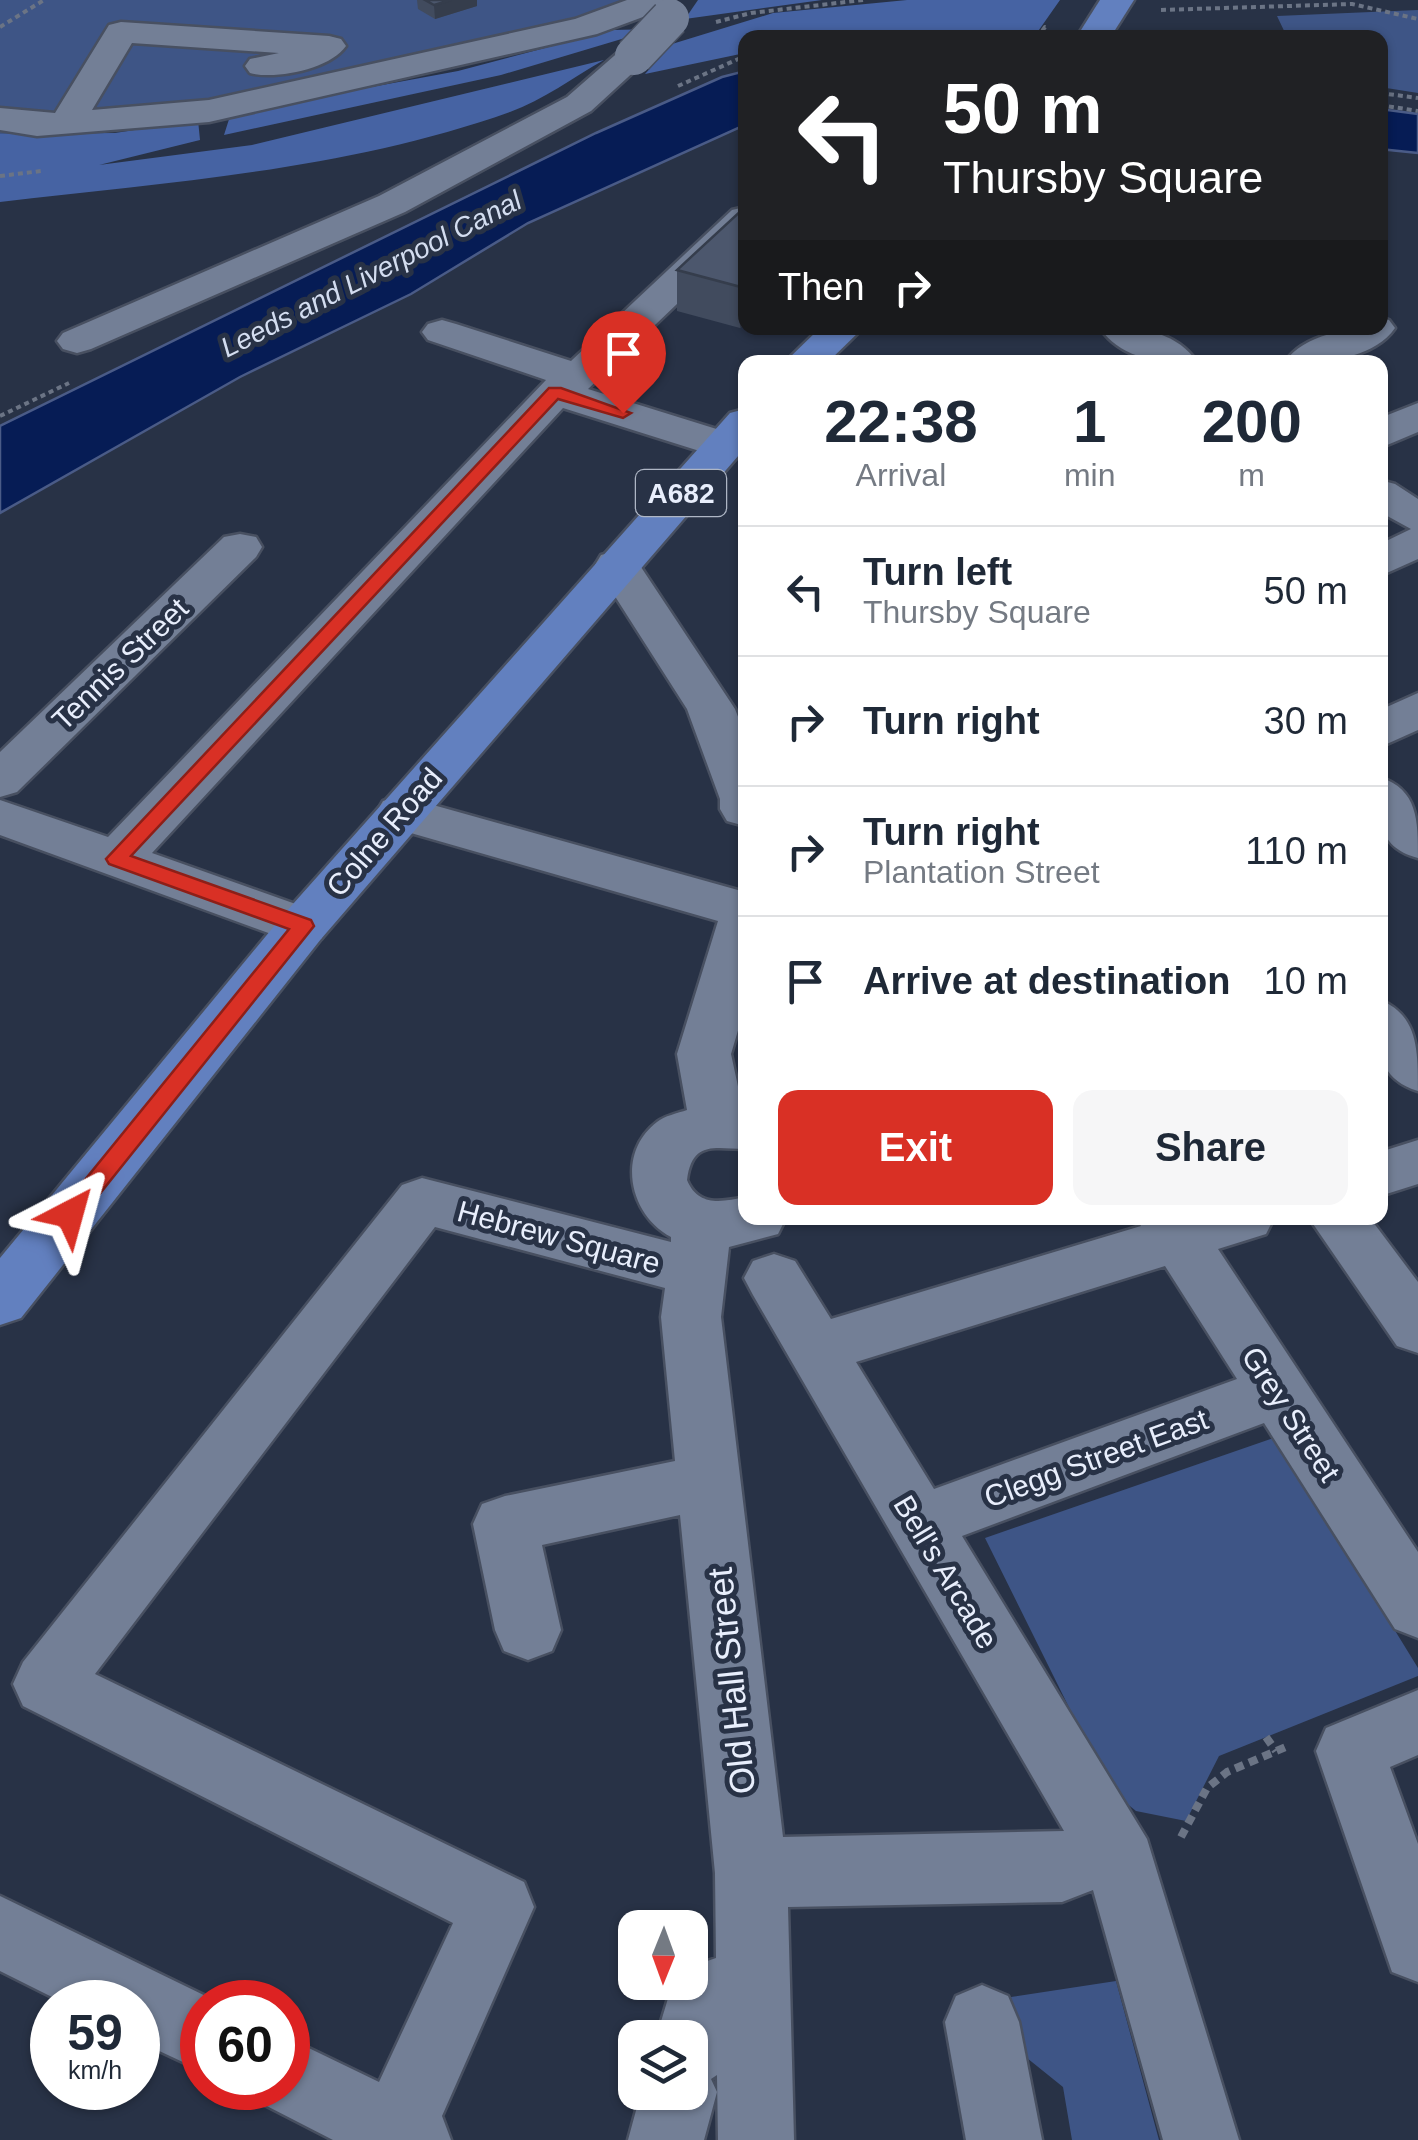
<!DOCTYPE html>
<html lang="en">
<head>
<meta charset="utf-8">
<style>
	:root { --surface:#fff; --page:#f6f6f7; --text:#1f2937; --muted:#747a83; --line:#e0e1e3; --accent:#d93025 }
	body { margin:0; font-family:Arial,sans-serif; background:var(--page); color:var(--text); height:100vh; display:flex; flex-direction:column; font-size:38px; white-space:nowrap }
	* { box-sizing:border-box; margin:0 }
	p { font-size:32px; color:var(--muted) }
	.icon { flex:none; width:55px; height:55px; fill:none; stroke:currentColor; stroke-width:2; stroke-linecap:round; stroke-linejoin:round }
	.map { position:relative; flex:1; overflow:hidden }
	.panel { position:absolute; left:738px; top:355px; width:650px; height:870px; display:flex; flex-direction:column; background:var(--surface); border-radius:20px; box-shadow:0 2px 8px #0004 }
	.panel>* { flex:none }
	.banner { position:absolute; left:738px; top:30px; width:650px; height:305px; border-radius:20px; box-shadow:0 2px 8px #0004; background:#202124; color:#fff; overflow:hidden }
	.needle { width:65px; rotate:181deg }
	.buttons { position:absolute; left:618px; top:1910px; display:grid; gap:20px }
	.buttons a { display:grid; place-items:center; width:90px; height:90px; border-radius:20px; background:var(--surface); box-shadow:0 2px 8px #0004; font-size:50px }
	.speed { position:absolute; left:30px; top:1980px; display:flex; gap:20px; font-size:50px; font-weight:700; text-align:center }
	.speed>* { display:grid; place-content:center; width:130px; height:130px; border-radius:50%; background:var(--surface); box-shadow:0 2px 8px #0004; line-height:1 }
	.speed small { font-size:25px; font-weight:400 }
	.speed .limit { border:15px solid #d22; background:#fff; color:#111 }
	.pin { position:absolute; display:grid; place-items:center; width:85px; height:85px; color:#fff; margin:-102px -42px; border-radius:50% 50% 50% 0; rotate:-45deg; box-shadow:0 0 10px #0007 }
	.pin .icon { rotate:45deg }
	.me { position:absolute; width:110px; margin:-55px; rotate:39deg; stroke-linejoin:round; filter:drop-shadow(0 0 8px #0008) }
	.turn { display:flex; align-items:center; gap:35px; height:210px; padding:0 40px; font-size:45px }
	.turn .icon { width:130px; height:130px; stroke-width:2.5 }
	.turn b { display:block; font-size:70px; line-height:85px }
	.then { display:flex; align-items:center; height:95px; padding:0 40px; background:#0003; gap:20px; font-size:38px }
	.eta { display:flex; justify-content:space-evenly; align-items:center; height:170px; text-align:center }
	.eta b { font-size:60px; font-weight:700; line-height:70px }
	.cta { display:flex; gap:20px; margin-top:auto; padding:20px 40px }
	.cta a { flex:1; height:115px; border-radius:20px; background:var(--accent); color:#fff; font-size:40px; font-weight:700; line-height:115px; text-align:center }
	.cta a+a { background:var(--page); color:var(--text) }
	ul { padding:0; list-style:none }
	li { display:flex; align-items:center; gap:30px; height:130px; padding:0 40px; border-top:2px solid var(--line) }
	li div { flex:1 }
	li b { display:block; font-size:38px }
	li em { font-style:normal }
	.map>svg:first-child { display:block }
</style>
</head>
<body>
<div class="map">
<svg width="1418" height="2140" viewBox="0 0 1418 2140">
	<rect width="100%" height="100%" fill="#283246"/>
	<g fill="#3e5586">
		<polygon points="0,0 628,0 452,64 124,127 0,135"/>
		<polygon points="1418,10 1418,93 1380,87 1380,38 1287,37 1277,16"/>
		<polygon points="1276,1437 1418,1668 1418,1676 1219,1756 1186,1821 1136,1811 1110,1790 985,1538"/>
		<polygon points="1116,1981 1159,2140 1072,2140 1063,2087 1022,2054 1011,1997"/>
	</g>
	<g fill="#4663a3">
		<polygon points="698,0 822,0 685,19"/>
		<polygon points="907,0 1060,0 1034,37 745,38 745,53 645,74 672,44 773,13"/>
		<polygon points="655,29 501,75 224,135 231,113 458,71 613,30"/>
		<path d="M604,60C574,77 543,100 510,112C347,170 171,182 0,202V134L115,133L198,120L200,140L99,165L252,145Z"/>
	</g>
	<g fill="#061c55" stroke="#4a5b87" stroke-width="2.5">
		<polygon points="745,71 745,125 528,223 411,294 240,377 0,513 0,426 596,133 722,77"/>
		<polygon points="1380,109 1418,114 1418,153 1380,149"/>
	</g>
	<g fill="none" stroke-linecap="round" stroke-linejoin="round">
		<defs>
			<g id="minor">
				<path d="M627,0H675L670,7L597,34L209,122L37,136L0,130V108L55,113L109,25L121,22L329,36L341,39L346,46C330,69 276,80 250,73L245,66L250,59L279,53L132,43L92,110L209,100L575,19Z"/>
				<polygon points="634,46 646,49 651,56 591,111 405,212 91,349 77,353 63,349 57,341 63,333 379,196 567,97 622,49"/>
				<polygon points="745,207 745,239 588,389 739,436 745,445 739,454 724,458 709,454 563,408 152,853 321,913 329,926 321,939 303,945 285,939 0,835 0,800 108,837 546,380 428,340 422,332 428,324 442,320 456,324 571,361 732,210"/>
				<path d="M1380,317L1389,320L1395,328C1373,360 1319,364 1285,362C1304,334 1349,328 1380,328Z"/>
				<path d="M1100,328C1135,326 1175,330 1197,362C1162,364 1122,360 1100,328Z"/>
				<polygon points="1418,403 1418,432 1380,448 1380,418"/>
				<polygon points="1380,480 1395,484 1418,499 1418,559 1380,576 1380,544 1411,529 1380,512"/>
				<polygon points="240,534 256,537 262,547 256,557 17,792 0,797 0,752 224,537"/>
				<polygon points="617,551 633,555 735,709 745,735 745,826 727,821 720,809 720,799 687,709 595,565 601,555"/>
				<polygon points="1418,693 1418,730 1380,747 1380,710"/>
				<path d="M1380,777C1418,790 1418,820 1418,858C1374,846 1380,815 1380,777Z"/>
				<path d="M401,796L745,892V1007L731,1054L742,1105H745V1149C713,1148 692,1141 687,1180C698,1207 722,1202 745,1197V1218H786L778,1234L729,1247L721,1317L783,1837L1064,1831L753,1295L744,1278L753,1261L774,1254L795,1261L831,1319L1141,1226L1137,1218H1274L1266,1234L1218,1249L1418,1552V1638L1395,1629L1264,1423L962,1536L1147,1839L1239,2140H1163L1093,1890L1062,1902L788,1907L794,2140H718L717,2075L711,2079L717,2092L704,2140H628L641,2092H690V2038H656L673,1982H690V1967L716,1958L715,1873L680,1515L542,1545L561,1630L552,1651L528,1660L504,1651L495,1630L473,1524L482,1504L505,1496L675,1461L661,1317L665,1288L435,1227L95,1674L524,1882L534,1907L442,2116L451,2140H333L261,2103L255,2088H288V2038L379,2082L453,1923L23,1706L13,1684L23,1662L402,1185L422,1178L671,1242V1237C629,1215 616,1153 657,1122C664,1116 678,1113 687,1110L677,1054L718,921L383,825L376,813L383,801ZM1165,1266L1237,1379L934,1489L856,1362Z"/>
				<path d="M1380,1000C1418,1015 1418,1050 1418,1091C1371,1076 1380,1041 1380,1000Z"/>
				<polygon points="1418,1140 1418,1184 1380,1196 1380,1152"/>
				<polygon points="1309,1218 1370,1218 1418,1282 1418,1353 1397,1346"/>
				<polygon points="1418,1690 1418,1755 1390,1767 1418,1844 1418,1982 1392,1972 1316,1751 1326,1728"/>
				<polygon points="0,1896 218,2002 202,2002 202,2071 138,2041 138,2002 62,2002 0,1971"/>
				<polygon points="982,1985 1008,1996 1019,2022 1042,2140 966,2140 945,2022 956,1996"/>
			</g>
			<g id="major">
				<polygon points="1100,0 1134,0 1110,38 1076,38"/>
				<polygon points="820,328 863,328 828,362 785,362"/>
				<polygon points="745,409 745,448 321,939 21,1318 0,1325 0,1258 285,913 730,413"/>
			</g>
		</defs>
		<use href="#minor" stroke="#485061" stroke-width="5"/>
		<use href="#major" stroke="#485061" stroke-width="5"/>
		<g stroke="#6b7485" stroke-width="4" stroke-dasharray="5 4" stroke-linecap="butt">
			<polyline points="1161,10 1352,4 1418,19"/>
			<polyline points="716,22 751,13 863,0"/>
			<polyline points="0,27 44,0"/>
			<polyline points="871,38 932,38"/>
			<polyline points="1037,38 1045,27 1049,28"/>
			<polyline points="678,86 745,56"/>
			<polyline points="1380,93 1418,98"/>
			<polyline points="1380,105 1418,111"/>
			<polyline points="0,176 41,171"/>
			<polyline points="0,416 69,383"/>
		</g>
		<g stroke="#6b7485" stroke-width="8" stroke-dasharray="9 6" stroke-linecap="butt">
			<polyline points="1266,1737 1276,1751"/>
			<polyline points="1181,1837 1207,1788 1227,1772 1288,1746"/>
		</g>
		<use href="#minor" fill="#737f96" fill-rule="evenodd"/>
		<use href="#major" fill="#6280bf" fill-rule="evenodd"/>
		<defs>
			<polyline id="minor-bridge" points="634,56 670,18"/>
		</defs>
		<use href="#minor-bridge" stroke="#485061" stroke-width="41" stroke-linecap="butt"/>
		<use href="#minor-bridge" stroke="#737f96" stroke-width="38"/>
	</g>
	<g fill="#414b5e">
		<polygon points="417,0 477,0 477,6 435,19 418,9"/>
		<polygon points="745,207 745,324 740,328 677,311 677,270"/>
	</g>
	<g fill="#353d4c">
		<polygon points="451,0 477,0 477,6 435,19 434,5"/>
		<polygon points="745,283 745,324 740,328 741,287"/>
	</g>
	<g fill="#4c576d" stroke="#353d4c" stroke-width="2.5">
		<polygon points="425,0 451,0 434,5"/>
		<polygon points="745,207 745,283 741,287 677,270"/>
	</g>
	<polygon fill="#d93025" stroke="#8d1f18" stroke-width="2.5" points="549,388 561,388 631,413 623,418 558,399 131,856 311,920 314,926 78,1221 62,1221 58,1214 62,1208 289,929 109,864 106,859"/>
	<g text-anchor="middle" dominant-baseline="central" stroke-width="10" stroke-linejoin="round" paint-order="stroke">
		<g font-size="28" font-style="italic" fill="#d3ddf0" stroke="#283246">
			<text transform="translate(371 274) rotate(-27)">Leeds and Liverpool Canal</text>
		</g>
		<rect fill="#283246" stroke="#aeb6c5" stroke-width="2.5" x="636" y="470" width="90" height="46" rx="8"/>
		<g font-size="28" font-weight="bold" fill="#e8eefc">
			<text x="681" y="493">A682</text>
		</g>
		<g font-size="30" fill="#e8eefc" stroke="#283246">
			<text transform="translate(120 664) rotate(-44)">Tennis Street</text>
			<text transform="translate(384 832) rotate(-49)">Colne Road</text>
			<text transform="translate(559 1237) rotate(15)">Hebrew Square</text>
			<text transform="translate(1291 1414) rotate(57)">Grey Street</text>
			<text transform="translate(1096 1458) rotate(-20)">Clegg Street East</text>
			<text transform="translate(946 1572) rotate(59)">Bell's Arcade</text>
		</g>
		<g font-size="35" fill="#e8eefc" stroke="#283246">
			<text transform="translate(731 1681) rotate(-96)">Old Hall Street</text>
		</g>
	</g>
</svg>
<div class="buttons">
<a><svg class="needle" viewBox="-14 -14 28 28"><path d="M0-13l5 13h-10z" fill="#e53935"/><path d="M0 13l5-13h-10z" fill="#747a83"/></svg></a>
<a><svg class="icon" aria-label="layers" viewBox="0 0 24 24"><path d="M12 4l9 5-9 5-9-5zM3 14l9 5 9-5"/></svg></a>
</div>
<div class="speed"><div>59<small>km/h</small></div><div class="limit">60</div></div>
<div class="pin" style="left:623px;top:413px;background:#d93025"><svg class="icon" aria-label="arrive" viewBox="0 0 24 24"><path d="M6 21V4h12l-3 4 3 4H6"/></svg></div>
<svg class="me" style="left:70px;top:1214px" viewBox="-20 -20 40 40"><path d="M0-17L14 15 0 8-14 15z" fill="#d93025" stroke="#fff" stroke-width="4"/></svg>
<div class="banner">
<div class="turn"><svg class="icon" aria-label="left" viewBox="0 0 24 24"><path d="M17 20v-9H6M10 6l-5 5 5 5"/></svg><div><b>50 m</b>Thursby Square</div></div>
<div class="then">Then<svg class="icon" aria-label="right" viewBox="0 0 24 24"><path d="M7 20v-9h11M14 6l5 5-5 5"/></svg></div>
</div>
<section class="panel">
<div class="eta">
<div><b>22:38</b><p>Arrival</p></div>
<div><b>1</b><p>min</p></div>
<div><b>200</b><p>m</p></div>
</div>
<ul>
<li><svg class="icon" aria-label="left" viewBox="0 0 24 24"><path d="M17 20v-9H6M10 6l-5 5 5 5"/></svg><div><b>Turn left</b><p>Thursby Square</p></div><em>50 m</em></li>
<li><svg class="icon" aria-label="right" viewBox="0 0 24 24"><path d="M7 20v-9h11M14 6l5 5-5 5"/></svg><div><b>Turn right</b></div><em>30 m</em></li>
<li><svg class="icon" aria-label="right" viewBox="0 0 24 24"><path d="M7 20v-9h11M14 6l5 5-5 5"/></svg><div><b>Turn right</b><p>Plantation Street</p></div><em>110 m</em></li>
<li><svg class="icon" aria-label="arrive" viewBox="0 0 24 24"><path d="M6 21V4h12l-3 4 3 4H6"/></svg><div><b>Arrive at destination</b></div><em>10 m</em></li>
</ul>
<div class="cta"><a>Exit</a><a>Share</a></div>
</section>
</div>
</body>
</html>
